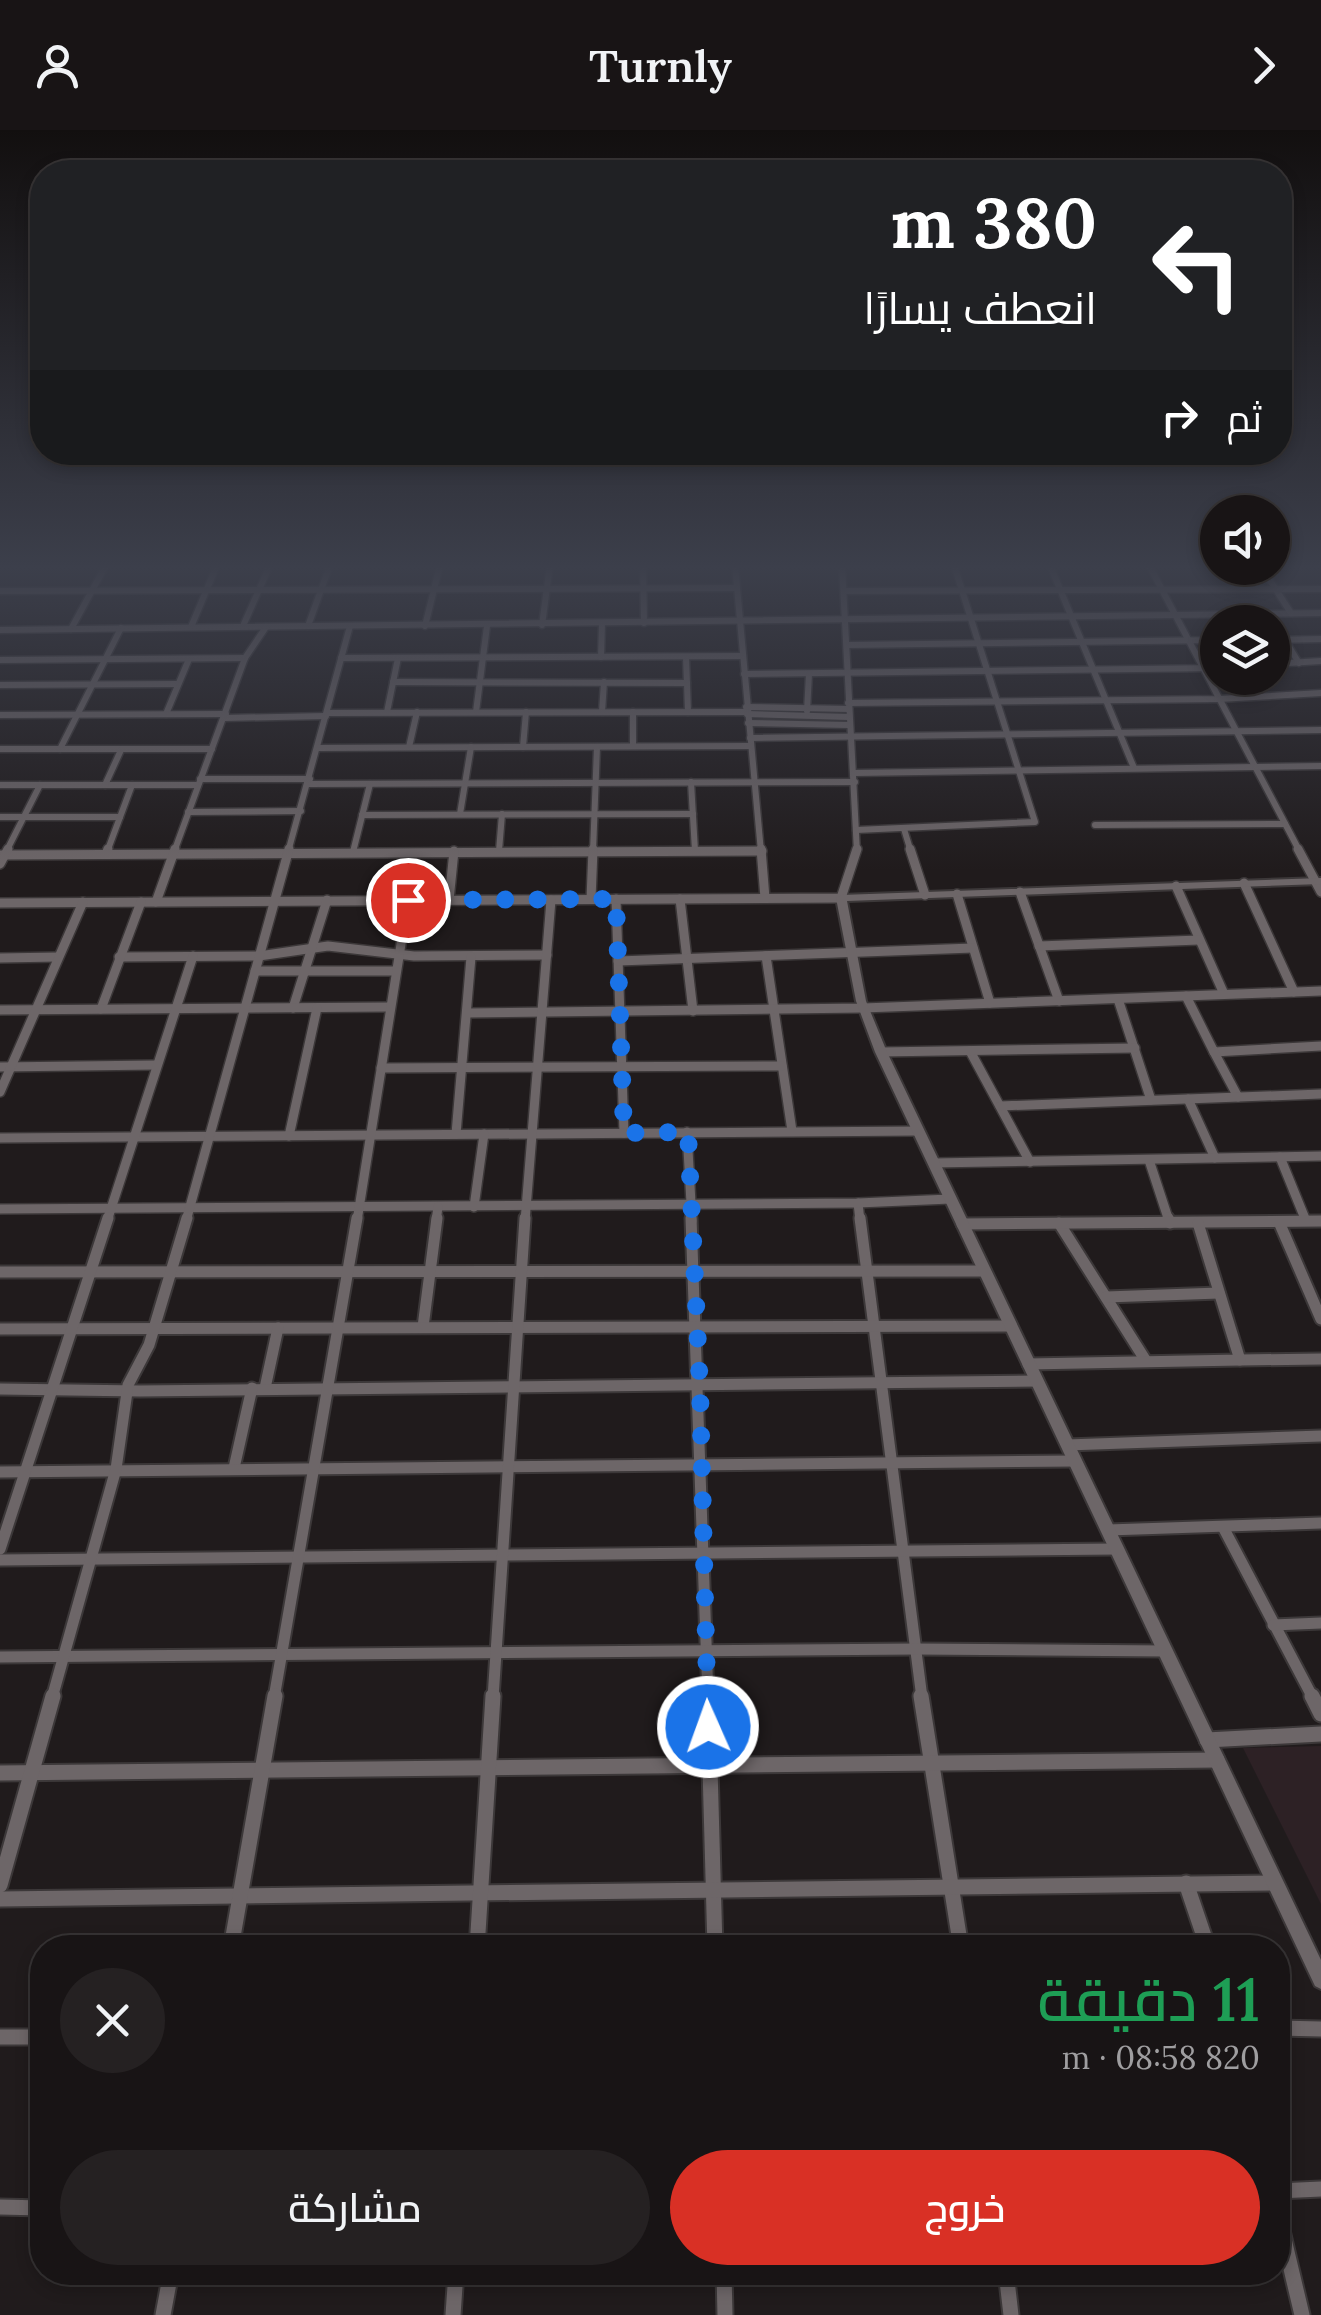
<!DOCTYPE html>
<html lang="ar">
<head>
<meta charset="utf-8">
<style>
	:root { --surface:#181415; --page:#252122; --text:#f1f3f6; --muted:#9f9ea0; --line:#363334; --accent:#d93025 }
	body { margin:0; font-family:Lora,Cairo,serif; background:var(--page); color:var(--text); direction:rtl; height:100vh; display:flex; flex-direction:column; font-size:38px; white-space:nowrap }
	* { box-sizing:border-box; margin:0 }
	p { font-size:32px; color:var(--muted) }
	.icon { flex:none; width:55px; height:55px; fill:none; stroke:currentColor; stroke-width:2; stroke-linecap:round; stroke-linejoin:round }
	.map { position:relative; flex:1; overflow:hidden; direction:ltr }
	.drawer { position:absolute; left:30px; top:1805px; width:1260px; height:350px; display:flex; flex-direction:column; background:var(--surface); border-radius:40px; box-shadow:0 5px 15px #0003,0 0 0 2px var(--line); direction:rtl }
	.drawer>* { flex:none }
	.hud { position:absolute; left:30px; top:30px; width:1262px; height:305px; border-radius:40px; box-shadow:0 5px 15px #0003,0 0 0 2px var(--line); direction:rtl; background:#202124; color:#fff; overflow:hidden }
	.fabs { position:absolute; left:1200px; top:365px; display:grid; gap:20px }
	.fabs a { display:grid; place-items:center; width:90px; height:90px; border-radius:50%; background:var(--surface); box-shadow:0 5px 15px #0003,0 0 0 2px var(--line); font-size:50px }
	.pin { position:absolute; display:grid; place-items:center; width:85px; height:85px; color:#fff; margin:-42px; border:5px solid #fff; border-radius:50%; box-shadow:0 2px 10px #0007 }
	.me { position:absolute; width:110px; margin:-55px; rotate:358deg; stroke-linejoin:round; filter:drop-shadow(0 0 8px #0008) }
	.turn { display:flex; align-items:center; gap:35px; height:210px; padding:0 30px; font-size:45px }
	.turn .icon { width:130px; height:130px; stroke-width:2.5 }
	.turn b { display:block; font-size:70px; line-height:85px }
	.then { display:flex; align-items:center; height:95px; padding:0 30px; background:#0003; gap:20px; font-size:38px }
	.round { display:grid; place-items:center; flex:none; width:105px; height:105px; border-radius:52px; background:var(--page) }
	.headline { display:flex; align-items:center; justify-content:space-between; height:170px; padding:0 30px }
	h1 { font-size:60px; font-weight:600; line-height:75px; color:#1e9e55 }
	.primary-button { display:flex; gap:20px; margin-top:auto; padding:20px 30px }
	.primary-button a { flex:1; height:115px; border-radius:60px; background:var(--accent); color:#fff; font-size:40px; font-weight:600; line-height:115px; text-align:center }
	.primary-button a+a { background:var(--page); color:var(--text) }
	header { display:flex; justify-content:space-between; align-items:center; height:130px; padding:0 30px; background:var(--surface); font-size:45px; font-weight:600 }
	.map>svg:first-child { display:block }
</style>
</head>
<body>
<header><svg class="icon" aria-label="forward" viewBox="0 0 24 24"><path d="M9 5l7 7-7 7"/></svg>Turnly<svg class="icon" aria-label="person" viewBox="0 0 24 24"><circle cx="12" cy="8" r="4"/><path d="M4 21q1-7 8-7t8 7"/></svg></header>
<div class="map">
<svg width="1321" height="2185" viewBox="0 0 1321 2185">
	<rect width="100%" height="100%" fill="#201b1c"/>
	<polygon fill="#2d2125" points="1321,1616 1321,1774 1243,1618"/>
	<g fill="none" stroke-linecap="round" stroke-linejoin="round">
		<defs>
			<g id="minor-far3">
				<polyline points="643,435 644,493"/>
				<polyline points="735,435 761,722"/>
				<polyline points="842,435 857,722"/>
				<polyline points="1050,435 1134,638"/>
				<polyline points="1149,435 1300,722"/>
				<polyline points="1262,438 1291,483"/>
				<polyline points="0,461 737,458"/>
				<polyline points="845,461 1321,459"/>
				<polyline points="1269,484 1299,533"/>
				<polyline points="542,495 550,435"/>
				<polyline points="243,496 270,435"/>
				<polyline points="308,496 330,435"/>
				<polyline points="425,496 440,435"/>
				<polyline points="191,497 217,435"/>
				<polyline points="71,499 106,435"/>
				<polyline points="0,500 1321,483"/>
				<polyline points="1272,510 1321,509"/>
				<polyline points="847,515 1218,510"/>
				<polyline points="601,527 602,494"/>
				<polyline points="686,527 688,582"/>
				<polyline points="341,528 743,526"/>
				<polyline points="0,530 245,528"/>
				<polyline points="1272,534 1321,531"/>
				<polyline points="744,544 1218,538"/>
				<polyline points="393,552 687,553"/>
				<polyline points="0,555 178,554"/>
				<polyline points="848,573 1219,569 1321,563"/>
				<polyline points="746,577 849,579"/>
				<polyline points="807,581 809,544"/>
				<polyline points="387,582 398,528"/>
				<polyline points="476,582 487,496"/>
				<polyline points="602,582 604,552"/>
				<polyline points="633,582 633,616"/>
				<polyline points="327,583 746,582"/>
				<polyline points="166,584 189,529"/>
				<polyline points="747,584 849,587"/>
				<polyline points="0,585 226,584"/>
				<polyline points="224,588 326,586"/>
				<polyline points="748,593 849,595"/>
				<polyline points="750,608 1321,600"/>
				<polyline points="409,617 417,582"/>
				<polyline points="523,617 526,582"/>
				<polyline points="318,618 751,616"/>
				<polyline points="0,619 212,619"/>
				<polyline points="60,619 121,498"/>
				<polyline points="854,643 1321,636"/>
				<polyline points="200,649 310,649"/>
				<polyline points="691,652 695,721"/>
				<polyline points="308,654 855,652"/>
				<polyline points="0,655 198,655"/>
				<polyline points="105,655 121,620"/>
				<polyline points="188,682 301,681"/>
				<polyline points="460,684 471,617"/>
				<polyline points="362,685 693,684"/>
				<polyline points="0,687 120,687"/>
				<polyline points="1095,695 1285,694"/>
				<polyline points="904,699 911,722"/>
				<polyline points="856,700 1035,692 954,435"/>
				<polyline points="499,721 502,684"/>
				<polyline points="6,722 40,655"/>
				<polyline points="107,722 132,655"/>
				<polyline points="174,722 245,528 266,497"/>
				<polyline points="288,722 350,496"/>
				<polyline points="353,722 370,654"/>
				<polyline points="593,722 597,617"/>
				<polyline points="665,722 762,721"/>
			</g>
			<g id="minor-far2">
				<polyline points="761,719 765,768"/>
				<polyline points="910,719 925,765"/>
				<polyline points="1298,719 1321,762"/>
				<polyline points="106,724 108,719"/>
				<polyline points="0,725 762,721"/>
				<polyline points="0,734 8,719"/>
				<polyline points="1244,753 1294,862"/>
				<polyline points="1176,756 1224,864"/>
				<polyline points="1020,762 1059,871"/>
				<polyline points="957,764 990,873"/>
				<polyline points="591,769 593,719"/>
				<polyline points="616,769 624,1003"/>
				<polyline points="680,769 693,881"/>
				<polyline points="449,770 454,721"/>
				<polyline points="156,772 175,719"/>
				<polyline points="0,773 841,768 857,719"/>
				<polyline points="1039,816 1199,810"/>
				<polyline points="766,826 792,1001"/>
				<polyline points="119,827 259,826 328,816 414,826 547,825"/>
				<polyline points="0,828 58,827"/>
				<polyline points="618,831 973,818"/>
				<polyline points="255,841 396,841"/>
				<polyline points="1186,866 1214,922 1321,916"/>
				<polyline points="1118,869 1151,970"/>
				<polyline points="293,878 327,770"/>
				<polyline points="101,879 141,772"/>
				<polyline points="0,880 390,877"/>
				<polyline points="467,883 863,878 1321,861"/>
				<polyline points="970,921 1030,1032"/>
				<polyline points="881,922 1135,918"/>
				<polyline points="1214,922 1238,967"/>
				<polyline points="0,937 156,935"/>
				<polyline points="381,938 782,936"/>
				<polyline points="0,962 83,772"/>
				<polyline points="1188,969 1215,1028"/>
				<polyline points="1000,976 1321,964"/>
				<polyline points="687,1002 692,1091"/>
				<polyline points="456,1004 471,827"/>
				<polyline points="289,1006 317,878"/>
				<polyline points="0,1008 918,1001"/>
				<polyline points="1280,1027 1306,1091"/>
				<polyline points="1149,1030 1169,1091"/>
				<polyline points="933,1033 1321,1026"/>
				<polyline points="858,1073 860,1091"/>
				<polyline points="474,1077 484,1004"/>
				<polyline points="0,1079 858,1073 950,1069"/>
				<polyline points="107,1091 193,826"/>
				<polyline points="186,1091 289,719"/>
				<polyline points="357,1091 408,770"/>
				<polyline points="436,1091 438,1077"/>
				<polyline points="525,1091 551,770"/>
			</g>
			<g id="minor-far1">
				<polyline points="691,1088 708,1568"/>
				<polyline points="860,1088 922,1568"/>
				<polyline points="1168,1088 1170,1093"/>
				<polyline points="1279,1092 1321,1189"/>
				<polyline points="1059,1093 1146,1231"/>
				<polyline points="962,1094 1321,1091"/>
				<polyline points="0,1142 984,1141"/>
				<polyline points="1106,1167 1219,1163"/>
				<polyline points="423,1197 437,1088"/>
				<polyline points="0,1199 1010,1196"/>
				<polyline points="1240,1230 1321,1229"/>
				<polyline points="1028,1234 1240,1230 1198,1093"/>
				<polyline points="265,1258 278,1198"/>
				<polyline points="0,1259 140,1261 1037,1251"/>
				<polyline points="1067,1315 1321,1306"/>
				<polyline points="234,1338 252,1258"/>
				<polyline points="0,1342 1075,1331"/>
				<polyline points="1223,1397 1313,1568"/>
				<polyline points="1108,1400 1321,1393"/>
				<polyline points="0,1419 108,1088"/>
				<polyline points="0,1430 1116,1419"/>
				<polyline points="1273,1495 1321,1493"/>
				<polyline points="0,1527 916,1519 1165,1521"/>
				<polyline points="52,1568 116,1339 128,1255 149,1215 187,1088"/>
				<polyline points="274,1568 357,1088"/>
				<polyline points="493,1568 525,1088"/>
			</g>
			<g id="minor">
				<polyline points="708,1566 715,1818"/>
				<polyline points="921,1566 961,1818"/>
				<polyline points="1312,1566 1321,1584"/>
				<polyline points="1207,1610 1321,1604"/>
				<polyline points="0,1643 1217,1630"/>
				<polyline points="1186,1753 1208,1818"/>
				<polyline points="0,1755 53,1566"/>
				<polyline points="0,1769 1275,1753"/>
				<polyline points="231,1818 275,1566"/>
				<polyline points="477,1818 493,1566"/>
				<polyline points="1278,1898 1321,1899"/>
				<polyline points="0,1907 42,1907"/>
				<polyline points="1278,2061 1321,2059"/>
				<polyline points="0,2077 42,2078"/>
				<polyline points="1278,2084 1302,2185"/>
				<polyline points="724,2142 725,2185"/>
				<polyline points="1006,2142 1011,2185"/>
				<polyline points="163,2185 171,2142"/>
				<polyline points="453,2185 456,2142"/>
			</g>
			<polygon id="tertiary" points="1321,748 1321,754 847,771 866,871 887,922 1321,1830 1321,1859 1315,1856 875,922 856,871 836,768 841,765"/>
		</defs>
		<use href="#minor-far3" stroke="#3c3839" stroke-width="9"/>
		<use href="#minor-far2" stroke="#3c3839" stroke-width="12"/>
		<use href="#minor-far1" stroke="#3c3839" stroke-width="15"/>
		<use href="#minor" stroke="#3c3839" stroke-width="19"/>
		<use href="#tertiary" stroke="#3c3839" stroke-width="4"/>
		<use href="#minor-far3" stroke="#6d6668" stroke-width="6"/>
		<use href="#minor-far2" stroke="#6d6668" stroke-width="9"/>
		<use href="#minor-far1" stroke="#6d6668" stroke-width="11"/>
		<use href="#minor" stroke="#6d6668" stroke-width="15"/>
		<use href="#tertiary" fill="#6d6668" fill-rule="evenodd"/>
	</g>
	<linearGradient id="sky" x2="0" y2="1"><stop stop-color="#120f0f"/><stop offset="0.59" stop-color="#3c3f4b"/><stop offset="1" stop-color="#3c3f4b" stop-opacity="0"/></linearGradient>
	<rect width="1321" height="741" fill="url(#sky)"/>
	<g fill="none" stroke-linecap="round" stroke-linejoin="round">
		<polyline stroke="#1a73e8" stroke-width="18" stroke-dasharray="0 32.4" points="408,770 616,769 624,1003 688,1002 700,1257 708,1597"/>
	</g>
</svg>
<div class="fabs">
<a><svg class="icon" aria-label="sound" viewBox="0 0 24 24"><path d="M4 9h4l5-4v14l-5-4H4zM17 9q2 3 0 6"/></svg></a>
<a><svg class="icon" aria-label="layers" viewBox="0 0 24 24"><path d="M12 4l9 5-9 5-9-5zM3 14l9 5 9-5"/></svg></a>
</div>
<div class="pin" style="left:408px;top:770px;background:#d93025"><svg class="icon" aria-label="arrive" viewBox="0 0 24 24"><path d="M6 21V4h12l-3 4 3 4H6"/></svg></div>
<svg class="me" style="left:708px;top:1597px" viewBox="-20 -20 40 40"><circle r="17" fill="#1a73e8" stroke="#fff" stroke-width="3"/><path d="M0-11L8 9 0 5-8 9z" fill="#fff"/></svg>
<div class="hud">
<div class="turn"><svg class="icon" aria-label="left" viewBox="0 0 24 24"><path d="M17 20v-9H6M10 6l-5 5 5 5"/></svg><div><b>380 m</b>انعطف يسارًا</div></div>
<div class="then">ثم<svg class="icon" aria-label="right" viewBox="0 0 24 24"><path d="M7 20v-9h11M14 6l5 5-5 5"/></svg></div>
</div>
<section class="drawer">
<div class="headline"><div><h1>11 دقيقة</h1><p>820 m · 08:58</p></div><a class="round"><svg class="icon" aria-label="close" viewBox="0 0 24 24"><path d="M6 6l12 12M18 6L6 18"/></svg></a></div>
<div class="primary-button"><a>خروج</a><a>مشاركة</a></div>
</section>
</div>
</body>
</html>
